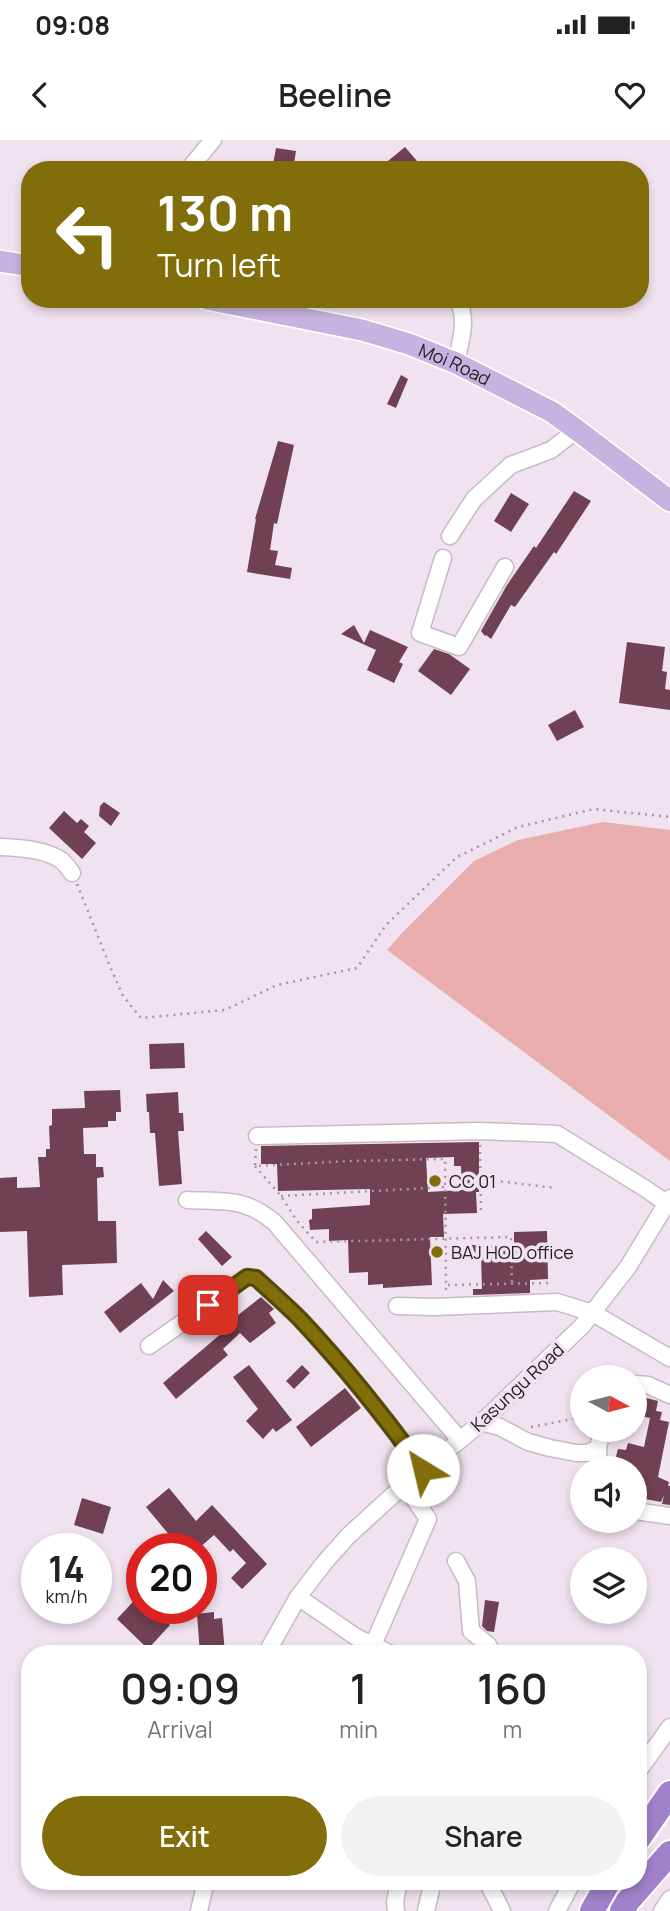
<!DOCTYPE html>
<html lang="en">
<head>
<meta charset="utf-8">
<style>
	:root { --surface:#fff; --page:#f2f2f2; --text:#222; --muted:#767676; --accent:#816e0b }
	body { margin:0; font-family:Manrope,sans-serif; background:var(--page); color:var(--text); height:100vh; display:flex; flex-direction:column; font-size:26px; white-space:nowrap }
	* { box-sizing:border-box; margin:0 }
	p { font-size:23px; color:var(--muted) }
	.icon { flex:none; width:38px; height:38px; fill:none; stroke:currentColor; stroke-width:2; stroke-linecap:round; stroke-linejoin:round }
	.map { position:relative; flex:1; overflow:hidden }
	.drawer { position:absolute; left:21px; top:1505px; width:626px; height:245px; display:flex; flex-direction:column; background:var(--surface); border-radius:28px; box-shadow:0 4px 10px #0003 }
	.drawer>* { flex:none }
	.banner { position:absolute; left:21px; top:21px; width:628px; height:147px; border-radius:28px; box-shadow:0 4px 10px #0003; background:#816e0b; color:#fff; overflow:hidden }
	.needle { width:46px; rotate:97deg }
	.controls { position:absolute; left:570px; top:1225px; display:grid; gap:14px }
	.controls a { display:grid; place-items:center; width:77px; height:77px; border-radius:50%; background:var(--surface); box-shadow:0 4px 10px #0003; font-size:35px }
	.speed { position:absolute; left:21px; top:1393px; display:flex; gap:14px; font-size:35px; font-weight:700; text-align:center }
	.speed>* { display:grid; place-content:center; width:91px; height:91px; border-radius:50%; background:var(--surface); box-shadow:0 4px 10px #0003; line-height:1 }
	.speed small { font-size:18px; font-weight:400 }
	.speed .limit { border:10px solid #d22; background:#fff; color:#111 }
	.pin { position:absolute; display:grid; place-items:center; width:60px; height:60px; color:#fff; margin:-30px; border-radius:14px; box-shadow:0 4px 10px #0006 }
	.me { position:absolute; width:77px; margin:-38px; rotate:324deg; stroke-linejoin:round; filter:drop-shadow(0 0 5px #0008) }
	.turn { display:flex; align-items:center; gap:24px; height:147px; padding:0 21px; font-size:32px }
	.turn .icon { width:91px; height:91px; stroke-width:2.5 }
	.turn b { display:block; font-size:49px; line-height:60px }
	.eta { display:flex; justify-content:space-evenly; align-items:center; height:119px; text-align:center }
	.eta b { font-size:42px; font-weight:600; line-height:49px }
	.primary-button { display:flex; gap:14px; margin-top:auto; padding:14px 21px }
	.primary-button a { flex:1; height:80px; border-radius:42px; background:var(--accent); color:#fff; font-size:28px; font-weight:600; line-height:80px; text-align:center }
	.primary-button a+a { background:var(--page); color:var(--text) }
	.status { display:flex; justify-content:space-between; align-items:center; height:49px; padding:0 35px; background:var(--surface); direction:ltr }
	.status svg { height:19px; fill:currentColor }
	header { display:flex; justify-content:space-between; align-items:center; height:91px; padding:0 21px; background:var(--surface); font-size:32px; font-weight:600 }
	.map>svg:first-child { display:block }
</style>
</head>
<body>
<div class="status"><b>09:08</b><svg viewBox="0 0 49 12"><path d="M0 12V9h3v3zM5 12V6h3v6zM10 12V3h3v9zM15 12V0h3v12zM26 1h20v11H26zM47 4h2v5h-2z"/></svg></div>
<header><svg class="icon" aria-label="back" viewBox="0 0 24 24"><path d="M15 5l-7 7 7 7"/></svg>Beeline<svg class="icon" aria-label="heart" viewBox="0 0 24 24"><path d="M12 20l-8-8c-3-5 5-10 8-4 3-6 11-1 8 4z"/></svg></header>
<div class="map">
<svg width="670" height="1771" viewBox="0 0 670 1771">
	<rect width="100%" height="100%" fill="#f1e2ef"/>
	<polygon fill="#e8adac" points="603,682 670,690 670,1021 387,810 401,794 474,721 518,700"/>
	<g fill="#704053" fill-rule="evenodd">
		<polygon points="405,7 417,21 406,30 377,30"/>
		<polygon points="276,8 296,11 293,30 272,30"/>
		<polygon points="401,235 408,239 396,268 387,264"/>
		<polygon points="278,301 294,305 277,384 274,383 270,410 278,411 275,425 292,428 290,439 247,432 256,379 255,379"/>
		<polygon points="574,351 591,361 556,414 554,412 515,467 511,465 491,499 486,495 485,496 481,491 507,445 534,406 536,408"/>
		<polygon points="511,353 529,364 511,392 494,381"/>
		<polygon points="354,485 364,503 370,490 408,507 399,522 403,524 394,543 367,530 376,510 341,494"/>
		<polygon points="627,502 665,507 662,531 667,532 665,549 670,550 670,570 619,563"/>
		<polygon points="434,509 449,514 470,529 451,555 418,531"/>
		<polygon points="575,570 584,587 557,601 548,585"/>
		<polygon points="104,662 120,673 111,686 99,676 100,666"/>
		<polygon points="64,671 77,683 81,679 89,686 84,692 96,703 82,719 49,688"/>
		<polygon points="184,903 185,928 150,929 149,904"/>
		<polygon points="120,950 121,972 116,972 116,981 108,981 108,987 83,988 84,1014 96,1014 96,1027 103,1027 104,1037 97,1038 98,1081 116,1081 117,1123 62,1125 63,1155 29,1157 27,1091 0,1092 0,1038 17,1037 17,1048 40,1047 38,1017 46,1017 46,1009 50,1009 49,986 52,985 52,969 85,968 84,951"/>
		<polygon points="178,952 179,973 183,973 184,991 178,991 182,1044 159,1046 155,993 150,993 149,972 147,972 146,954"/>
		<path d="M479,1002V1052H476L477,1073L443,1074L444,1097H430L432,1145L383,1148V1144L368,1145V1132L349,1133L348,1100L329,1101V1089L310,1090L309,1080L312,1079V1069L370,1065V1049L278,1051L277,1024H261V1006ZM454,1017V1026H461L462,1050L428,1052L426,1018Z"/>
		<polygon points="206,1091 232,1117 222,1126 198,1099"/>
		<polygon points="547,1091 548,1139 530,1140 530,1153 473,1155 473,1149 482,1149 481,1116 472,1116 471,1105 514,1105 514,1092"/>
		<polygon points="163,1140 174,1151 120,1193 104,1172 141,1143 153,1159"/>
		<polygon points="261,1157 274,1169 269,1173 276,1183 250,1203 240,1193 223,1209 228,1215 176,1259 163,1243 222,1193 219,1190"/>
		<polygon points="249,1225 292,1280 276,1292 273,1288 263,1299 246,1281 258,1269 233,1237"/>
		<polygon points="302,1225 310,1233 294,1249 286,1241"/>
		<polygon points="345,1248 361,1268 311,1307 296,1287"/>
		<polygon points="635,1255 658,1261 656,1271 662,1272 660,1280 669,1282 658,1337 669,1342 668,1346 670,1346 670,1365 662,1364 664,1355 661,1362 635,1357 635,1328 629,1328 630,1324 615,1320 618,1309 626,1310 628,1303 644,1307 650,1278 635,1275"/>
		<polygon points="169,1348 196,1381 212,1365 267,1424 242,1449 231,1438 246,1423 233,1409 230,1412 214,1395 198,1409 181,1409 146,1367"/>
		<polygon points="82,1358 111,1367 103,1394 74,1385"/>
		<polygon points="142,1452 142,1468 152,1468 170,1485 148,1509 117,1479"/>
		<polygon points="485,1460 499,1462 494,1492 487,1491 482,1486"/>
		<polygon points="214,1472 214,1479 222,1478 225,1514 200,1514 197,1474"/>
	</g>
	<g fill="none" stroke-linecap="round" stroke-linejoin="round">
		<defs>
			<g id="minor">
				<polyline points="188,30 213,0"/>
				<path d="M456,223C460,202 469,179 457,159"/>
				<polyline points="450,396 474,359 511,325 551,310 577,290"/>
				<polyline points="443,418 420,493 459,507 505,427"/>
				<path d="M0,707C19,708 44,709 61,720C65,723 69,729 72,733"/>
				<polyline points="257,996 480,991 557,994 646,1049 666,1063"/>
				<path d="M187,1060C225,1062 245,1057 275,1083L460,1300"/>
				<polyline points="397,1166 434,1167 557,1162 593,1173 670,1218"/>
				<path d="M149,1206L247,1137L256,1138C271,1152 286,1165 300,1179C344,1226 385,1277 423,1330"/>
				<polyline points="635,1244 648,1245 670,1255"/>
				<polyline points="481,1282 500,1287 528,1302 550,1308 576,1313 588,1313 598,1308 602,1290"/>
				<polyline points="598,1308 599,1328"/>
				<polyline points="635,1371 670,1376"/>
				<polyline points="456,1421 467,1441 471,1491 488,1505 493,1514"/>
				<polyline points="298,1457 356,1497 391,1514"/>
				<polyline points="373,1505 428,1379 405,1345"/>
				<polyline points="266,1514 298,1457 325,1422 348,1396 394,1354 482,1282 582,1186 628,1127 670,1058"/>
				<polyline points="639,1630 670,1587"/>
				<polyline points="487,1741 502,1771"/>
				<polyline points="199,1771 206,1741"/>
				<polyline points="396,1771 395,1762 399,1741"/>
				<polyline points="426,1771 433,1741"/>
				<polyline points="557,1771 573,1741"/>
				<polyline points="662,1771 670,1759"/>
			</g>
			<g id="major">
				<polyline points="0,121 30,126"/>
				<path id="s1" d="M207,159L362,190L409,204L456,223L552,272L577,290L670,361"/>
			</g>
			<g id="highway">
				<polyline points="639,1698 670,1653"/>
				<polyline points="592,1771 609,1741"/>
				<polyline points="622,1771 628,1761 670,1713"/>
			</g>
		</defs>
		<use href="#minor" stroke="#c8bac7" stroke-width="19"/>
		<use href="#major" stroke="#fff" stroke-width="24"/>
		<use href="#highway" stroke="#fff" stroke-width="28"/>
		<g stroke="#a498a2" stroke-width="2.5" stroke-dasharray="2 5" stroke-linecap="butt">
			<polyline points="77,744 109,824 123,856 141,878 225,870 277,845 357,828 386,785 457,717 518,687 594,669 670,677"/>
			<polyline points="480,1005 481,1072"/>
			<polyline points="256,1009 255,1026 350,1021 445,1019 446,1154"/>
			<polyline points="255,1026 281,1056 297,1081 316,1102 511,1097 512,1144"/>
			<polyline points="480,1039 556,1048"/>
			<polyline points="281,1056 446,1047"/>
			<polyline points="448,1145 549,1143"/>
			<polyline points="531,1287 583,1277"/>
		</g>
		<use href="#minor" stroke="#fff" stroke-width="16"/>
		<use href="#major" stroke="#c7b3df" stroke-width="21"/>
		<use href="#highway" stroke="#a181ca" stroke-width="24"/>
	</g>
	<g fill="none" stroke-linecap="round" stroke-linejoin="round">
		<defs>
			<path id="route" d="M208,1165L247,1137L256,1138C271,1152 286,1165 300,1179C344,1226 385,1277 423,1330"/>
		</defs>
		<use href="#route" stroke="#544807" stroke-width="18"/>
		<use href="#route" stroke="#816e0b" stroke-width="12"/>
	</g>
	<g fill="#816e0b" stroke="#f1e2ef" stroke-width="2.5">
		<circle cx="435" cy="1041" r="7"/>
		<circle cx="437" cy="1112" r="7"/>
	</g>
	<g text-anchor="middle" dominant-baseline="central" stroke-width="7" stroke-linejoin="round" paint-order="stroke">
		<g font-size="18" fill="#262025" stroke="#f1e2ef">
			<text stroke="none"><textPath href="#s1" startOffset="257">Moi Road</textPath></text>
			<text transform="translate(517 1247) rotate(-43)">Kasungu Road</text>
		</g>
		<g font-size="18" fill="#262025" stroke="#f1e2ef" text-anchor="start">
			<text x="449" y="1041">CC 01</text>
			<text x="451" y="1112">BAJ HOD office</text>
		</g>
	</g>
</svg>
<div class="controls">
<a><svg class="needle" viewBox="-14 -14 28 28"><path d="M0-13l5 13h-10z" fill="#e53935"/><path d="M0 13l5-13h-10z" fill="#767676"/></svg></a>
<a><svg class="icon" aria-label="sound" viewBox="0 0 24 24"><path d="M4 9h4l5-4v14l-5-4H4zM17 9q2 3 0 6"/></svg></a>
<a><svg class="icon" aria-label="layers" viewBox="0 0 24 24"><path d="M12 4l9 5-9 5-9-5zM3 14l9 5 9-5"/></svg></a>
</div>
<div class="speed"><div>14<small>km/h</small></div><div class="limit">20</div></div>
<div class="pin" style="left:208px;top:1165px;background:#d93025"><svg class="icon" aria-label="arrive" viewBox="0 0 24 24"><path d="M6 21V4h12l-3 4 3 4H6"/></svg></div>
<svg class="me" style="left:423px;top:1330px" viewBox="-20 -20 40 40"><circle r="19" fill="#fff"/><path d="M0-13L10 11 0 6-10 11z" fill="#816e0b"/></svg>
<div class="banner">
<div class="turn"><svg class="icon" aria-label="left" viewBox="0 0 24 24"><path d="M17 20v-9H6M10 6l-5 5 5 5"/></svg><div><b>130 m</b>Turn left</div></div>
</div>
<section class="drawer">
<div class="eta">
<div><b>09:09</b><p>Arrival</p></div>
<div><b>1</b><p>min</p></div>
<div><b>160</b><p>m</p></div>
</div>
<div class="primary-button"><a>Exit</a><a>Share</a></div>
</section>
</div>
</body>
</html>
